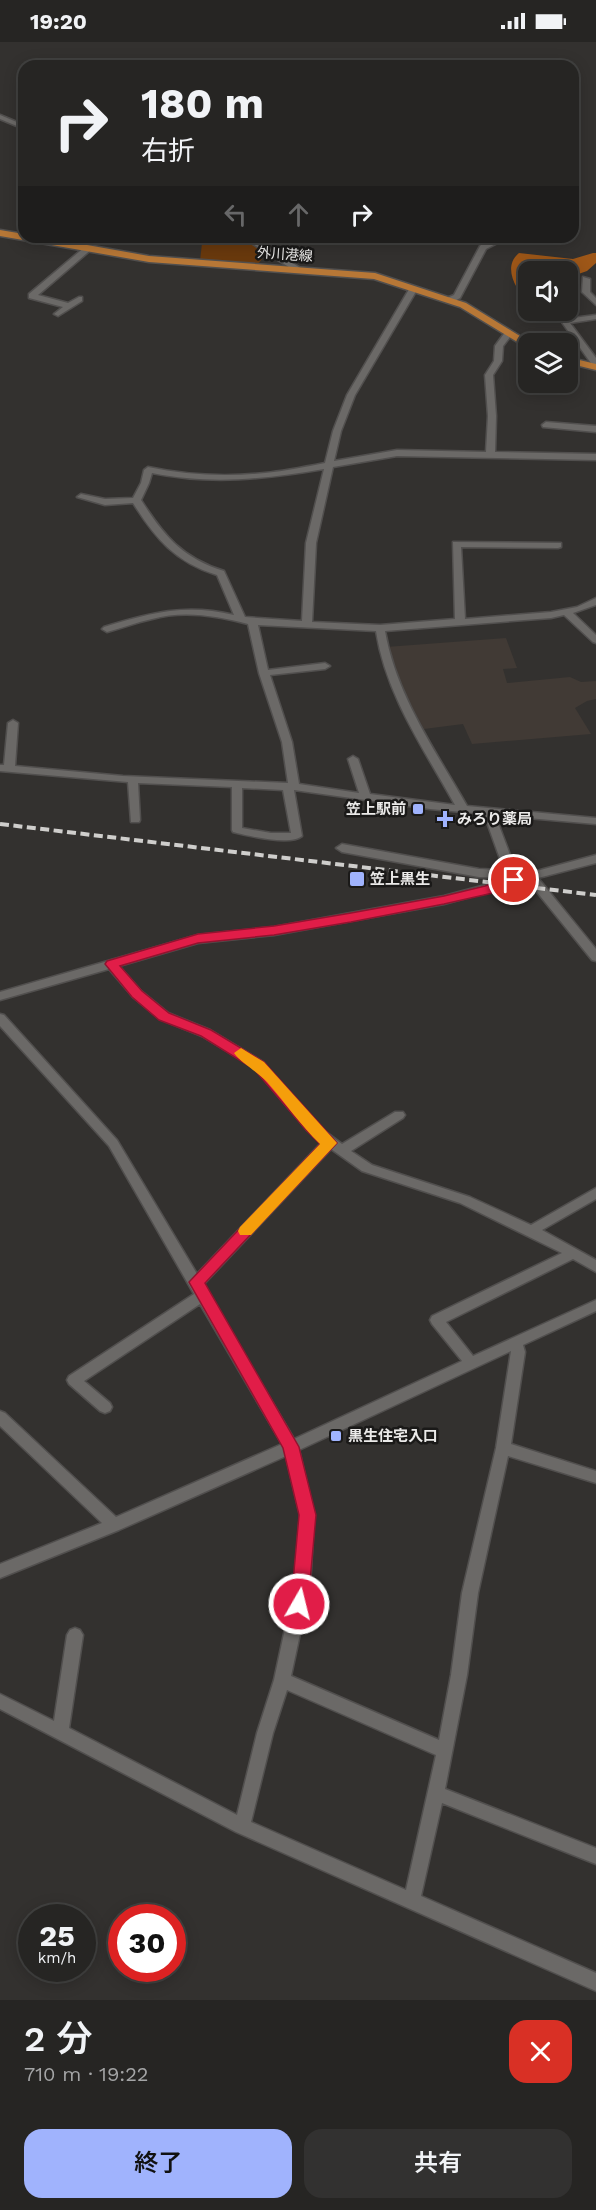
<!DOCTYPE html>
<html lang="ja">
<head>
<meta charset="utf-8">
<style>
  :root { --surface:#262523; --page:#323130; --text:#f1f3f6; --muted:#a4a5a6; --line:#424241; --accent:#a0b3fd }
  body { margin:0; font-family:"Work Sans","Noto Sans JP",sans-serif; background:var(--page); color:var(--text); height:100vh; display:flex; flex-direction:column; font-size:22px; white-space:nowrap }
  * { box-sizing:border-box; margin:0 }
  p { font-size:20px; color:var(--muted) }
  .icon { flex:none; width:33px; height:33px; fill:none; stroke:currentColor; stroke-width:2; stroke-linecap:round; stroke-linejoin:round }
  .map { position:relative; height:1958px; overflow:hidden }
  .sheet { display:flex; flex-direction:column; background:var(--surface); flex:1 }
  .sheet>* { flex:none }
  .banner { position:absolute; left:18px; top:18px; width:561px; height:183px; border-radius:18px; box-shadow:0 3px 15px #0003,0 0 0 2px var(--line); background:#262523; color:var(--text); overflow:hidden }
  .fabs { position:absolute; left:518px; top:219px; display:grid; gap:12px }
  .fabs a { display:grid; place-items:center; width:60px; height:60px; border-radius:12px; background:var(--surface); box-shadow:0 3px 15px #0003,0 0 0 2px var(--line); font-size:30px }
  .speed { position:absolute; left:18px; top:1862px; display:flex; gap:12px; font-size:30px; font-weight:700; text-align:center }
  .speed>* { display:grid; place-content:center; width:78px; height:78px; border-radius:50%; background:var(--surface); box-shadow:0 3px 15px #0003,0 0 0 2px var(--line); line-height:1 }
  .speed small { font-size:15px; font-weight:400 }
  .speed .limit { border:9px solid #d22; background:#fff; color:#111 }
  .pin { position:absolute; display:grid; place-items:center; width:51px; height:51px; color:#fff; margin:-26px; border:3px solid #fff; border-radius:50%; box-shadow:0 2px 6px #0007 }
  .me { position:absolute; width:66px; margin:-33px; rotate:8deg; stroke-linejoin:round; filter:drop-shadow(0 0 4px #0008) }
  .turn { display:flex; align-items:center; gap:21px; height:126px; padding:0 24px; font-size:27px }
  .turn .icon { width:78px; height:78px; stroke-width:2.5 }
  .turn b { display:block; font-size:42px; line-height:51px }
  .lanes { display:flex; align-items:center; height:57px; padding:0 24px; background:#0003; justify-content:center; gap:30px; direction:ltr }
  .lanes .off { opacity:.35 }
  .round { display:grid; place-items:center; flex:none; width:63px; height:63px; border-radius:18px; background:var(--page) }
  .overview { display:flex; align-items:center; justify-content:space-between; height:102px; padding:0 24px }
  h1 { font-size:36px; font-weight:600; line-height:45px }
  .button { display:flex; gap:12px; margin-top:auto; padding:12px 24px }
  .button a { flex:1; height:69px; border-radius:18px; background:var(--accent); color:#111; font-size:24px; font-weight:600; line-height:69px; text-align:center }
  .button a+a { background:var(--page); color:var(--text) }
  .status { display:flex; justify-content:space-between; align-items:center; height:42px; padding:0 30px; background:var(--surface); direction:ltr }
  .status svg { height:16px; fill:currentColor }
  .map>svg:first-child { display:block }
  .built { fill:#413a35 }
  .green { fill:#69390d }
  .forest { fill:#9e5718 }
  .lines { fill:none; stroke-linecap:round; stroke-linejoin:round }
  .minor-casing { stroke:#514f4e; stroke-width:3 }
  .major-casing { stroke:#514f4e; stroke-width:3 }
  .minor { fill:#6b6967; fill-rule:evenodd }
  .major { fill:#b77736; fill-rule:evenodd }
  .rail { stroke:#cfcecc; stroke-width:4; stroke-dasharray:9 4.5; stroke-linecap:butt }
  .route { fill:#e11d48; stroke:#92132f; stroke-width:1.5 }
  .slow { fill:#f59e0b }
  .poi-dot { fill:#a0b3fd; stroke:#1a1918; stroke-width:2 }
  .labels { text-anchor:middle; stroke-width:5; stroke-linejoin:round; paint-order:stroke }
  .far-street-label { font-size:14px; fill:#ebeae9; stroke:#1a1918 }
  .poi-label { font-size:15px; font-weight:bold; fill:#ebeae9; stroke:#1a1918; text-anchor:start }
</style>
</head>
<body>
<div class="status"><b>19:20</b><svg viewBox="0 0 49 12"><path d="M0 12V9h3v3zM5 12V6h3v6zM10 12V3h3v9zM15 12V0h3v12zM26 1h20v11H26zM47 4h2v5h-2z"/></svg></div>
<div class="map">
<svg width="596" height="1958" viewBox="0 0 596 1958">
  <rect width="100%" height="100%" fill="#33312f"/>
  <path class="built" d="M506 596 517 626 503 627 507 641 570 635 581 640 596 639V657L587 659 575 666 591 692 472 702 463 682 424 687 404 652 386 605Z"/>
  <path class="green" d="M216 195H242L269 212 259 215 262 217 258 222 200 219 202 201Z"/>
  <path class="forest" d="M519 211 573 217 593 211H596V221L587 229 567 236V230L528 227 526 231 528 234V260C516 248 502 225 519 211Z"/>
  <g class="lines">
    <g class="minor-casing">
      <path id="minor" d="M0 73 24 83V87L0 77Z
        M242 195H251L302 227 295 229Z
        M498 195H509L486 207 460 256 453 260H447V256L454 253 480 204 484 200Z
        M86 204 93 206 38 253 68 261 79 255H82V259L58 274 54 272 63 265 29 256V252Z
        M583 235 590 237V250L596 256V263L582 250Z
        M411 244 418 246 355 353 341 389 334 419 397 408 486 410 488 374 485 333 494 319 495 304 506 289H509L513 291 503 304 502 319 493 333 496 374 495 410 596 412V418L397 414 333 425 316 501 312 580 380 583 455 577 453 500 561 501V505L558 506 461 505 465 577 551 570 577 565 596 556V563L573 571 596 593V601L593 600 564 573 551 576 385 589C396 653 435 708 467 764L596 776V782L495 773 518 834 596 813V821L538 836 596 907V919L592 918 528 839 444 862 274 893 198 901 119 924 141 949 168 971 210 988 263 1020 315 1082 342 1102 395 1070H403L405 1073 403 1076 351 1109 372 1123 470 1155 531 1183 596 1146V1157L542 1188 596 1218V1230L573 1217 446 1280 473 1314 596 1258V1269L523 1303 525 1310 511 1402 596 1429V1441L508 1414 478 1551 467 1633 445 1747 596 1806V1822L442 1761 421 1854 596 1931V1949L236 1790 0 1667V1652L54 1679 67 1593 70 1588 75 1586 80 1588 83 1593 69 1686 237 1773 257 1691 274 1638 294 1545 300 1473 286 1414 119 1488 0 1536V1522L102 1481 0 1384V1369L5 1371 116 1475 282 1402 200 1262 84 1339 110 1361 112 1365 110 1369 105 1371 100 1369 69 1342 67 1338 69 1334 194 1252 109 1104 0 984V972L4 973 117 1098 197 1232 322 1100 307 1088 255 1026 202 994 160 977 133 955 109 927 0 958V950L198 893 274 885 444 854 508 837 507 836 479 835 342 810 336 806 342 802 479 827 504 828 484 772 430 767 294 748 302 794C290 804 249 794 233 790L232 788V745L138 741 140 778 139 780H131L128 740 0 729V723H4L8 681 13 678 18 681 15 724 123 734 288 741 282 700 259 631 248 582C217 574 184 568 152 577 137 580 122 586 107 590L102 587 104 585C149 571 186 561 234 573L217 533C175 520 156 497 133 461L105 463 77 455 81 452 105 457 133 456 141 441 144 428 148 425C185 433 227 435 265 431 285 429 305 425 325 421L333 389 347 353ZM324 427 306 501 302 579 245 575 224 529C182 516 164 494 141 458L149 441 152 431C212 443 265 437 324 427ZM258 583 376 589C386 653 424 707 455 763L370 752 358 717 353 714 348 717 359 751 299 742 292 700 270 633 325 627 330 624 325 621 268 628ZM242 746 283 748 291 791H271L242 786ZM331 1107 362 1129 460 1161 562 1211 432 1274 430 1278 432 1282 462 1319 294 1397 203 1243ZM511 1309 496 1406 462 1551 451 1633 439 1698 291 1634 310 1545 314 1473 299 1408ZM287 1648 436 1713 406 1848 251 1780 273 1691Z
        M596 273V277L570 281 596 316V324H593L561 279 565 277Z
        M546 380 596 384V390L543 385 542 383Z"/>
    </g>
    <g class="major-casing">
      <path id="major" d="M0 188 24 192V195H42L149 214 375 231 466 261 533 302H528V305L524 304 460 265 374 237 149 220 0 194Z
        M567 315 596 322V328L567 321Z"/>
    </g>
    <use href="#minor" class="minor"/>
    <use href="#major" class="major"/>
    <path class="rail" d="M0 782 596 853"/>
  </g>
  <path class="route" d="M514 834 520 838 518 841 493 851 444 862 351 880 274 893 198 901 120 924 142 949 169 971 211 988 264 1020 337 1101 205 1241 299 1405 316 1473 308 1562 306 1567 299 1570 293 1567 291 1562 299 1473 283 1406 189 1240 320 1102 306 1088 254 1027 201 994 159 978 132 955 105 922 107 919 198 892 274 884 351 871 444 854 485 844Z"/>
  <path class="slow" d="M241 1006 264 1020 337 1101 251 1193H240L238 1189 240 1185 320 1102C300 1083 285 1060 267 1040 257 1029 242 1022 234 1011Z"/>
  <g class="poi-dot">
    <rect x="412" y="761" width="12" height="12" rx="3"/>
    <path d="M442 768h6v6h6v6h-6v6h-6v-6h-6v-6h6z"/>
    <rect x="349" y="829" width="16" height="16" rx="3"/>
    <rect x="330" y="1388" width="12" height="12" rx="3"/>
  </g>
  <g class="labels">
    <g class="far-street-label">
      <text transform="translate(285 212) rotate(4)" y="5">外川港線</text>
    </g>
    <g class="poi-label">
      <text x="406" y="772" text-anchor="end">笠上駅前</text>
      <text x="457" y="782">みろり薬局</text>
      <text x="370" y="842">笠上黒生</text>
      <text x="348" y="1399">黒生住宅入口</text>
    </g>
  </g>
</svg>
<div class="fabs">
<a><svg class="icon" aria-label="sound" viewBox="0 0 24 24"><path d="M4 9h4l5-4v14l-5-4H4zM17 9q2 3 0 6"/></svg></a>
<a><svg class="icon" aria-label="layers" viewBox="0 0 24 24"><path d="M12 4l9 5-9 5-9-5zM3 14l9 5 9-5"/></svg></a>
</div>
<div class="speed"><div>25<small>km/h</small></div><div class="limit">30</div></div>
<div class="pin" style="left:514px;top:838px;background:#d93025"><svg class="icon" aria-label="arrive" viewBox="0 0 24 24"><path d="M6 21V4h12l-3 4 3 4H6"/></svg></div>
<svg class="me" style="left:299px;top:1562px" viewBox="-20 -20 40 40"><circle r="17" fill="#e11d48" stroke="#fff" stroke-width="3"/><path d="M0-11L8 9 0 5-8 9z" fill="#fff"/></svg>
<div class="banner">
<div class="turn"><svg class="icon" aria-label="right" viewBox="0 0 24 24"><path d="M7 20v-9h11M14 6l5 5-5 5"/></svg><div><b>180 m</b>右折</div></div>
<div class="lanes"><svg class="icon off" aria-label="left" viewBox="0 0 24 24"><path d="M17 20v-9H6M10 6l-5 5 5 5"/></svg><svg class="icon off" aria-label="ahead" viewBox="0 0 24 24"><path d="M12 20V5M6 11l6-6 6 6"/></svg><svg class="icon" aria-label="right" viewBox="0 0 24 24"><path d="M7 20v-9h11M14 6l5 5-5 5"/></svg></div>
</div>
</div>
<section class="sheet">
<div class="overview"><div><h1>2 分</h1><p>710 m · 19:22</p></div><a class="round" style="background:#d93025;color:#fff"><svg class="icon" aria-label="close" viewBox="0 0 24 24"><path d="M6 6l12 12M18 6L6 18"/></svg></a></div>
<div class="button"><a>終了</a><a>共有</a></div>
</section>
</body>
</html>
